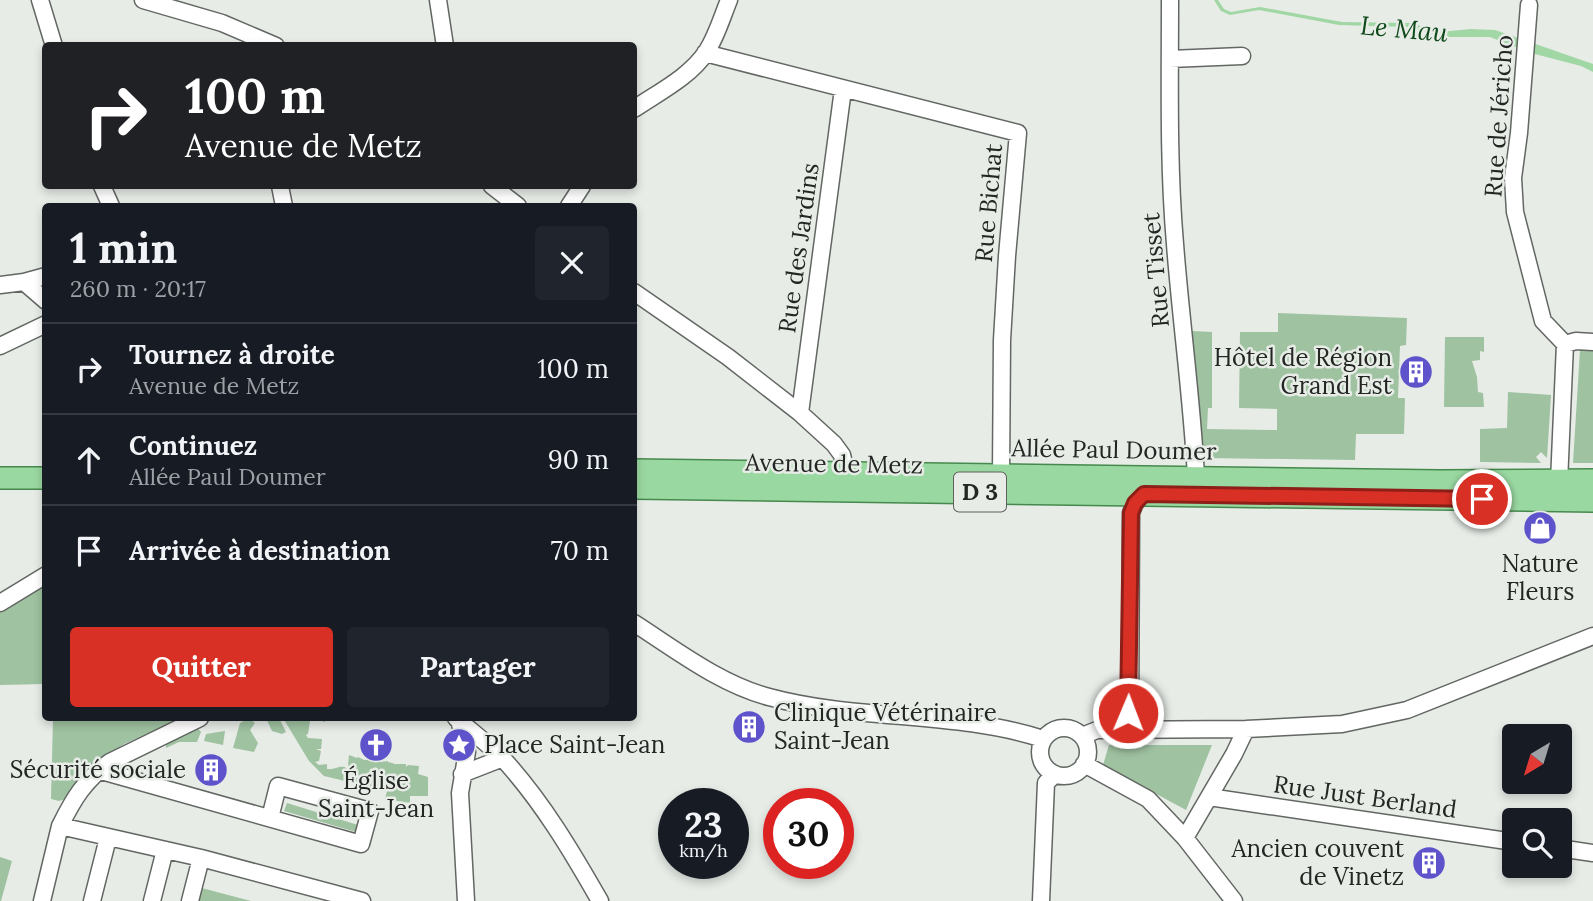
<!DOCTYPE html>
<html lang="fr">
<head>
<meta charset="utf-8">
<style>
  :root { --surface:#171b24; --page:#20242c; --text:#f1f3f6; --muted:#9ea1a6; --line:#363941; --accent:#d93025 }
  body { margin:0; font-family:Lora,serif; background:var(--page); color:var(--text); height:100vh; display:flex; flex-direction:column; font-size:26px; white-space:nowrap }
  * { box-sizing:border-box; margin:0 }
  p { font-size:23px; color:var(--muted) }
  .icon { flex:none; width:38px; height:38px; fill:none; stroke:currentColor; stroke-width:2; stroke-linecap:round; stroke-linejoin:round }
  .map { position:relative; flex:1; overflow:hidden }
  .details { position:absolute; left:42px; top:203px; width:595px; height:518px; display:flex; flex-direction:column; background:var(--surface); border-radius:7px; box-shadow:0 4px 10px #0003 }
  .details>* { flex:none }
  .banner { position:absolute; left:42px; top:42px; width:595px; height:147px; border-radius:7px; box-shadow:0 4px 10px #0003; background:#202124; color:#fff; overflow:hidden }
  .needle { width:46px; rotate:218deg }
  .tools { position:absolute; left:1502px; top:724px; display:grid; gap:14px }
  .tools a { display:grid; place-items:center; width:70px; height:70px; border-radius:7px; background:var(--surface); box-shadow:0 4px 10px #0003; font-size:35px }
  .speed { position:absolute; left:658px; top:788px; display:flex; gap:14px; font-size:35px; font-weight:700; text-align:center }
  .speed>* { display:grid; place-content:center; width:91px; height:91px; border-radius:50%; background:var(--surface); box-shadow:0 4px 10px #0003; line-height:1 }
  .speed small { font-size:18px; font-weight:400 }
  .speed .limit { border:10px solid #d22; background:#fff; color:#111 }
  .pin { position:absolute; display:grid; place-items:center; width:60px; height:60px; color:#fff; margin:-30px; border:4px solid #fff; border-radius:50%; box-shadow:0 2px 7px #0007 }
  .me { position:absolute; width:77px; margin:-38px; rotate:1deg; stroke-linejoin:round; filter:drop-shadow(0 0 5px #0008) }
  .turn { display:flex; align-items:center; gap:24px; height:147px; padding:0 28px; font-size:32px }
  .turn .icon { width:91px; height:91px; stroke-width:2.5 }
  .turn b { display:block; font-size:49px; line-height:60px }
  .round { display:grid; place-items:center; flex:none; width:74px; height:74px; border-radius:7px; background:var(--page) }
  .head { display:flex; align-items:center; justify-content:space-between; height:119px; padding:0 28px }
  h1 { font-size:42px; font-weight:800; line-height:52px }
  .cta { display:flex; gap:14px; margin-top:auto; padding:14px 28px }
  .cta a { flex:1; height:80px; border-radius:7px; background:var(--accent); color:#fff; font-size:28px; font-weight:800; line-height:80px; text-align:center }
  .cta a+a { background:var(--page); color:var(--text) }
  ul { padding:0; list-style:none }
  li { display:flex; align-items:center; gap:21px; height:91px; padding:0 28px; border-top:2px solid var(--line) }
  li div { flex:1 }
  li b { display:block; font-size:26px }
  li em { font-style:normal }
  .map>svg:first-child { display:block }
  .green { fill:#9fc2a1 }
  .water { fill:#a1d7a4 }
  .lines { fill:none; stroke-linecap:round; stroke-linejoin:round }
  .minor-casing { stroke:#636763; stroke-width:19 }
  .major-casing { stroke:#45894d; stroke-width:24 }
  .minor { stroke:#fff; stroke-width:16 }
  .major { stroke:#9ad8a1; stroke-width:21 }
  .route-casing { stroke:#8d1f18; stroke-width:18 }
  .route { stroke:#d93025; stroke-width:12 }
  .labels { text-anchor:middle; stroke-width:5; stroke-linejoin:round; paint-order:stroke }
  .shield { fill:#e7ece7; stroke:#5e615e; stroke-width:2 }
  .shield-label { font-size:23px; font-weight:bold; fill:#242624 }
  .street-label { font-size:24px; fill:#242624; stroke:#e7ece7 }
  .poi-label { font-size:24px; fill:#242624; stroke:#e7ece7; text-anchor:end }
  .water-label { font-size:26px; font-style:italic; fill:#10491a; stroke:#e7ece7 }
</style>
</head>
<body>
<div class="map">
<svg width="1593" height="901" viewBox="0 0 1593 901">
  <rect width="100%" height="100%" fill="#e7ece7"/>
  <path class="green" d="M1278 313 1407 318 1406 345 1400 346 1398 398H1405L1404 434H1356L1355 460 1206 458 1201 454 1192 331 1212 332V408H1208L1207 429 1277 430V409L1239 408 1240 332H1278Z
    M1445 337H1484V352L1480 351V360L1472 361 1477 377 1478 392 1483 393 1484 407H1444Z
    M1580 350H1593V463H1573Z
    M1508 392 1551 395 1547 458 1541 452 1536 457 1541 463 1480 462V429L1507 428Z
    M45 583V684L0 685V609Z
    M53 718H182L124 744 83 772 69 798 59 801 51 799Z
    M249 718 255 723 250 730 258 743 254 752 233 748 240 723Z
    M266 718H279L286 732 282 734 272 731Z
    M283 718H326L325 722 312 718 308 721H310L308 734 306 735 308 738 322 739 321 749H316L321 751 319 761 315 762 319 765 327 764V769C335 770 337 766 345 767L347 770 350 767 348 765 349 755 357 758 358 757 364 760 372 759 373 761 374 759 380 760 381 762 388 761V763L389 762 395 764H406V767L408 765 419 766 418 774 428 777V796H410V803L385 799 387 791 324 776 309 761Z
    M195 725 201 732 197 742H179L166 748V740Z
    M225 731 223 745 204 741 206 734Z
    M1109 745H1212L1186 810 1103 765Z
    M287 803 358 825 356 832 284 811Z
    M0 857 12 861 1 901H0Z
    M194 886 251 901H190Z"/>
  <path class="water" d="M1214 0H1218L1224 9 1231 12 1260 7 1342 22 1411 23 1440 32 1471 29 1495 30 1593 64V72L1581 66 1531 53 1490 37H1445L1407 27 1339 25 1259 10 1230 15 1221 11Z"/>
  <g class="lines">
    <g class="minor-casing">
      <path id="minor" d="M40 0 54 46
        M143 0 222 23 276 46
        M438 0 445 46
        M1170 0C1170 81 1168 163 1175 244 1181 322 1192 399 1196 477
        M1529 5 1519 133 1513 178 1515 212 1543 321 1565 344
        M705 53 1018 133 1007 256 1002 340 1001 475
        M1170 59 1242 56
        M634 109C659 92 690 77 707 51 717 35 722 17 729 0
        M102 186 111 206
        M280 186 284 206
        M492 186 518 206
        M569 206 582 186
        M24 282 46 301
        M0 285 24 282 46 276
        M634 292 728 357 800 413 834 444 842 455 846 472
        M0 346 46 324
        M800 413 843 89
        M1559 482 1565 344 1576 341 1593 342
        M0 603 46 575
        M634 623C676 650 720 684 769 697 857 721 957 711 1043 739
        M456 718C472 732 490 745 505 761 543 803 572 852 600 901
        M459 720 467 752 460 793 466 901
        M1040 752a24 24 0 1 1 48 0a24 24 0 1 1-48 0Z
        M1130 730 1131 513 1135 503 1144 494
        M1082 736 1097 730 1246 729 1342 724 1407 710 1593 636
        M1084 764 1148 799 1185 838 1234 901
        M98 770 361 844 370 811 278 786 270 818
        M462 774 503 758
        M1209 797 1514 842
        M60 826C74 798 84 781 110 762L200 718
        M1185 838 1234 754 1246 729
        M1559 848 1593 853
        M42 901 60 826 201 858 362 901
        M92 901 108 838
        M152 901 165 850
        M190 901 201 858
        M1041 901 1046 783 1055 774"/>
    </g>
    <g class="major-casing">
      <path id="major" d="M634 470 1439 481 1593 480
        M0 478H46
        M634 488 1593 501"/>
    </g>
    <use href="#minor" class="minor"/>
    <use href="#major" class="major"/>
  </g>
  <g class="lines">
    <g class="route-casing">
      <path id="route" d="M1128 713 1131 513 1135 503 1144 494 1482 499"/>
    </g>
    <use href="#route" class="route"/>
  </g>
  <defs>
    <g id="building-disc" transform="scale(1.75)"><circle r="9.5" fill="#5e53cb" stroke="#e7ece7"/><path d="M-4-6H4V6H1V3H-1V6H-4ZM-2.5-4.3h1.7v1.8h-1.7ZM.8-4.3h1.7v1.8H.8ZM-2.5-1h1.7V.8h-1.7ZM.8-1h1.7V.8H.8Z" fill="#fff"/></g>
    <g id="shop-disc" transform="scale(1.75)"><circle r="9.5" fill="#5e53cb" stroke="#e7ece7"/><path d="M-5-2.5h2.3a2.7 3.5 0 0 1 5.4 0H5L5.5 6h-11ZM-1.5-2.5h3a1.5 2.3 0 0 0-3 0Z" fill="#fff"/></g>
    <g id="church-disc" transform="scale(1.75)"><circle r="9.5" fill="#5e53cb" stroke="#e7ece7"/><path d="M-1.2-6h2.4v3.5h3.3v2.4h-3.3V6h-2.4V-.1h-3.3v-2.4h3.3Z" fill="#fff"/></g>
    <g id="sight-disc" transform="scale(1.75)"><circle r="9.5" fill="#5e53cb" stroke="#e7ece7"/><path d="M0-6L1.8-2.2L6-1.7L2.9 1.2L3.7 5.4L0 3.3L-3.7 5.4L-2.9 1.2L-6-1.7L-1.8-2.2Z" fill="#fff"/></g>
  </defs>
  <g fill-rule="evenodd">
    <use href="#building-disc" x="1416" y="372"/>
    <use href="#shop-disc" x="1540" y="528"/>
    <use href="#building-disc" x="749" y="727"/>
    <use href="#church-disc" x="376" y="745"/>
    <use href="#sight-disc" x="459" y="745"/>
    <use href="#building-disc" x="211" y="770"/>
    <use href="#building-disc" x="1429" y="863"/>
  </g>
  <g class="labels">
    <rect class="shield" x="954" y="472.5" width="52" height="39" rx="5"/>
    <g class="shield-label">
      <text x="980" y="500">D 3</text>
    </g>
    <g class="street-label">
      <text transform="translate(1499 116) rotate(-86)" y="8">Rue de Jéricho</text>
      <text transform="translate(989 203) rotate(-85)" y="8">Rue Bichat</text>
      <text transform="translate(799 248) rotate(-82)" y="8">Rue des Jardins</text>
      <text transform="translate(1156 270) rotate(-95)" y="8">Rue Tisset</text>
      <text transform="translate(1114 450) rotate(1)" y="8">Allée Paul Doumer</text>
      <text transform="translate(834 464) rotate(1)" y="8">Avenue de Metz</text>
      <text transform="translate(1365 797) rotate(8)" y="8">Rue Just Berland</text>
    </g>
    <g class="poi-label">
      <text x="1392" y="366">Hôtel de Région<tspan x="1392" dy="28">Grand Est</tspan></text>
      <text x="1540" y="572" text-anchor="middle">Nature<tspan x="1540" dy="28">Fleurs</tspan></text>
      <text x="774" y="721" text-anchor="start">Clinique Vétérinaire<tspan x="774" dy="28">Saint-Jean</tspan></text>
      <text x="484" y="753" text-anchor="start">Place Saint-Jean</text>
      <text x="186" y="778">Sécurité sociale</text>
      <text x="376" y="789" text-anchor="middle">Église<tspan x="376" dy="28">Saint-Jean</tspan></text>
      <text x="1404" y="857">Ancien couvent<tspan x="1404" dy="28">de Vinetz</tspan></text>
    </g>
    <g class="water-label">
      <text transform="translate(1404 29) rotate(5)" y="9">Le Mau</text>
    </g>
  </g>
</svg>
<div class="tools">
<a><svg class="needle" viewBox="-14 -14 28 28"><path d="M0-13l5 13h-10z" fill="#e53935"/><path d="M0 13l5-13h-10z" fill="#9ea1a6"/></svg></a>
<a><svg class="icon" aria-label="search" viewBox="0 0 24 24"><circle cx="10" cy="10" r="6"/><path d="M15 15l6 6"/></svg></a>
</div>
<div class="speed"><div>23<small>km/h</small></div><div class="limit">30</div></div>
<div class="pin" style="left:1482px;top:499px;background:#d93025"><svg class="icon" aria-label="arrive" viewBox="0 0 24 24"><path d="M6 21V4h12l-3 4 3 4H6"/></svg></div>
<svg class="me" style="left:1128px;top:713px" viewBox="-20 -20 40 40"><circle r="17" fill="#d93025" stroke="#fff" stroke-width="3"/><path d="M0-11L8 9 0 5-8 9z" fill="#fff"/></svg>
<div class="banner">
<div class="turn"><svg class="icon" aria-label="right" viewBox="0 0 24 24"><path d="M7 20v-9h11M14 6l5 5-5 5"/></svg><div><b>100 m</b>Avenue de Metz</div></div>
</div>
<section class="details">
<div class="head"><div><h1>1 min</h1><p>260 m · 20:17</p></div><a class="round"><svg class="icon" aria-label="close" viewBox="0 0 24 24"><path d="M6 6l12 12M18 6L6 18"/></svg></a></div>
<ul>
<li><svg class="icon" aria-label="right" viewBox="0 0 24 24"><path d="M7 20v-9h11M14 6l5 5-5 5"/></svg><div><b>Tournez à droite</b><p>Avenue de Metz</p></div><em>100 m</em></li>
<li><svg class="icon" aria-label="ahead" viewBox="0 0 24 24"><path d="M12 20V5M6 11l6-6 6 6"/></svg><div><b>Continuez</b><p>Allée Paul Doumer</p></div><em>90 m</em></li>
<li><svg class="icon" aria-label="arrive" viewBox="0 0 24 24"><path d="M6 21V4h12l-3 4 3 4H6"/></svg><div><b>Arrivée à destination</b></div><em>70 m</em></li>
</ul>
<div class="cta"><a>Quitter</a><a>Partager</a></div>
</section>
</div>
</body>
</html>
